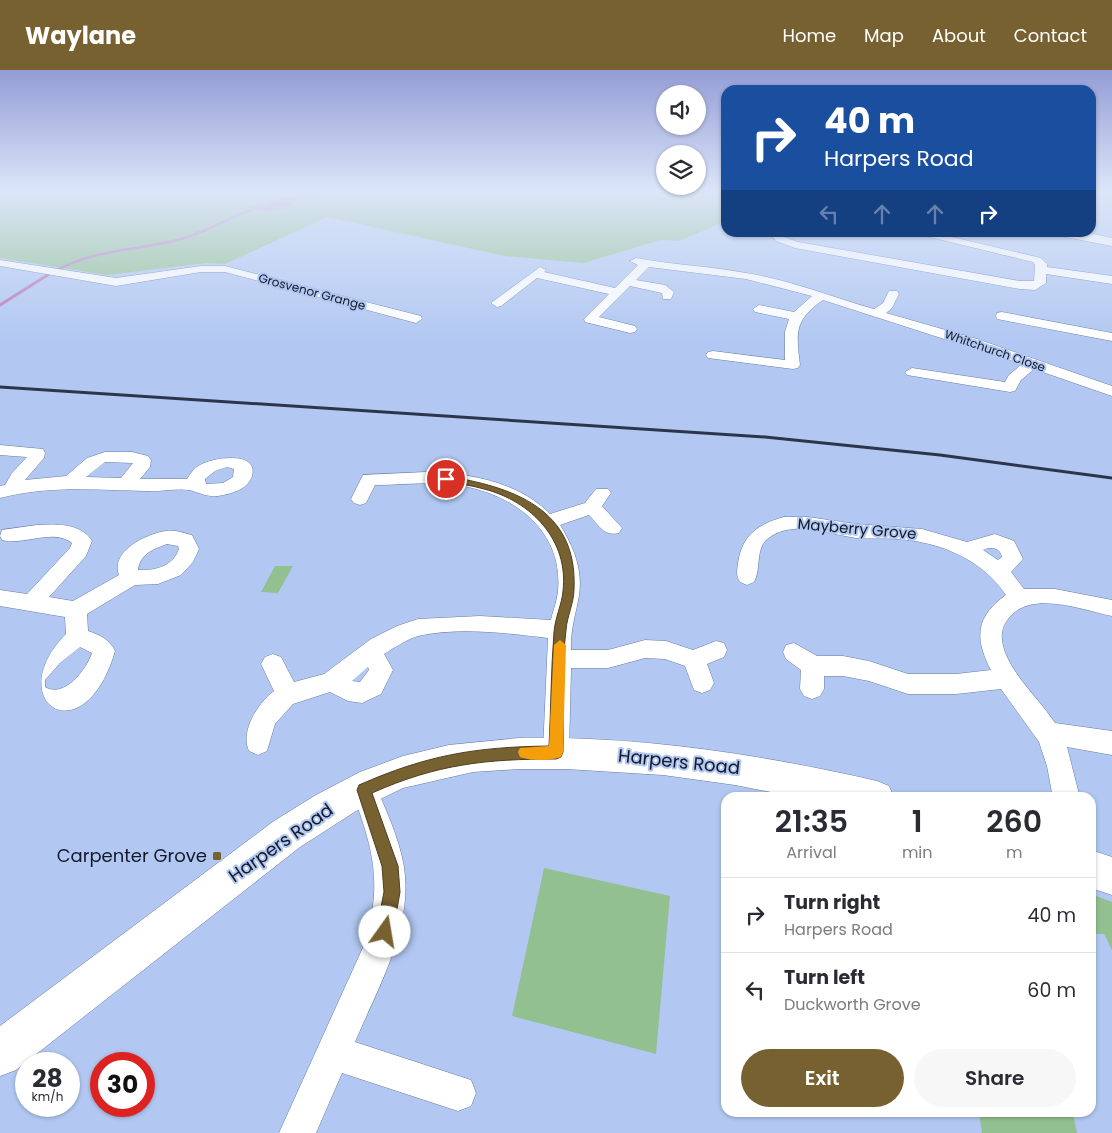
<!DOCTYPE html>
<html lang="en">
<head>
<meta charset="utf-8">
<style>
  :root { --surface:#fff; --page:#f7f7f7; --text:#2b2b33; --muted:#7c7c81; --line:#e1e1e2; --accent:#786131 }
  body { margin:0; font-family:Poppins,sans-serif; background:var(--page); color:var(--text); height:100vh; display:flex; flex-direction:column; font-size:19px; white-space:nowrap }
  * { box-sizing:border-box; margin:0 }
  p { font-size:16px; color:var(--muted) }
  .icon { flex:none; width:28px; height:28px; fill:none; stroke:currentColor; stroke-width:2; stroke-linecap:round; stroke-linejoin:round }
  .map { position:relative; flex:1; overflow:hidden }
  .drawer { position:absolute; left:721px; top:722px; width:375px; height:325px; display:flex; flex-direction:column; background:var(--surface); border-radius:15px; box-shadow:0 1px 4px #0004 }
  .drawer>* { flex:none }
  .guide { position:absolute; left:721px; top:15px; width:375px; height:152px; border-radius:15px; box-shadow:0 1px 4px #0004; background:#1a4fa0; color:#fff; overflow:hidden }
  .buttons { position:absolute; left:656px; top:15px; display:grid; gap:10px }
  .buttons a { display:grid; place-items:center; width:50px; height:50px; border-radius:50%; background:var(--surface); box-shadow:0 1px 4px #0004; font-size:25px }
  .speed { position:absolute; left:15px; top:982px; display:flex; gap:10px; font-size:25px; font-weight:700; text-align:center }
  .speed>* { display:grid; place-content:center; width:65px; height:65px; border-radius:50%; background:var(--surface); box-shadow:0 1px 4px #0004; line-height:1 }
  .speed small { font-size:12px; font-weight:400 }
  .speed .limit { border:8px solid #d22; background:#fff; color:#111 }
  .pin { position:absolute; display:grid; place-items:center; width:42px; height:42px; color:#fff; margin:-21px; border:2px solid #fff; border-radius:50%; box-shadow:0 1px 5px #0007 }
  .me { position:absolute; width:55px; margin:-28px; rotate:13deg; stroke-linejoin:round; filter:drop-shadow(0 0 4px #0008) }
  .turn { display:flex; align-items:center; gap:18px; height:105px; padding:0 20px; font-size:22px }
  .turn .icon { width:65px; height:65px; stroke-width:2.5 }
  .turn b { display:block; font-size:35px; line-height:42px }
  .lanes { display:flex; align-items:center; height:48px; padding:0 20px; background:#0003; justify-content:center; gap:25px; direction:ltr }
  .lanes .off { opacity:.35 }
  .eta { display:flex; justify-content:space-evenly; align-items:center; height:85px; text-align:center }
  .eta b { font-size:30px; font-weight:600; line-height:35px }
  .action { display:flex; gap:10px; margin-top:auto; padding:10px 20px }
  .action a { flex:1; height:58px; border-radius:30px; background:var(--accent); color:#fff; font-size:20px; font-weight:600; line-height:58px; text-align:center }
  .action a+a { background:var(--page); color:var(--text) }
  ul { padding:0; list-style:none }
  li { display:flex; align-items:center; gap:15px; height:75px; padding:0 20px; border-top:1px solid var(--line) }
  li div { flex:1 }
  li b { display:block; font-size:19px }
  li em { font-style:normal }
  header { display:flex; align-items:center; gap:30px; box-sizing:border-box; height:70px; padding:0 25px; background:var(--accent); color:#fff }
  header strong { font-size:24px }
  nav { display:flex; gap:28px; margin-inline-start:auto; font-size:18px }
  .map>svg:first-child { display:block }
  .green { fill:#92c090 }
  .water { fill:#b57bba }
  .lines { fill:none; stroke-linecap:round; stroke-linejoin:round }
  .stream-far1 { stroke:#b57bba; stroke-width:2.5 }
  .stream { stroke:#b57bba; stroke-width:3 }
  .street-casing { stroke:#697ca3; stroke-width:1 }
  .secondary-casing { stroke:#697ca3; stroke-width:1 }
  .street { fill:#fff; fill-rule:evenodd }
  .secondary { fill:#fff; fill-rule:evenodd }
  .rail { stroke:#2c364a; stroke-width:3 }
  .route { fill:#786131; stroke:#4e3f20 }
  .slow { fill:#f59e0b }
  .poi-dot { fill:#786131; stroke:#b2c8f2; stroke-width:2 }
  .labels { text-anchor:middle; stroke-width:4; stroke-linejoin:round; paint-order:stroke }
  .far-street-label { font-size:12px; fill:#121a29; stroke:#b2c8f2 }
  .street-label { font-size:15px; fill:#121a29; stroke:#b2c8f2 }
  .near-street-label { font-size:18px; fill:#121a29; stroke:#b2c8f2 }
  .near-poi-label { font-size:18px; fill:#121a29; stroke:#b2c8f2; text-anchor:end }
</style>
</head>
<body>
<header>
<strong>Waylane</strong>
<nav><a>Home</a><a>Map</a><a>About</a><a>Contact</a></nav>
</header>
<div class="map">
<svg width="1112" height="1063" viewBox="0 0 1112 1063">
  <rect width="100%" height="100%" fill="#b2c8f2"/>
  <path class="green" d="M0 121H726V151L679 171 660 170 584 193 505 186 327 147 225 194 206 193 107 205 0 188Z
    M275 496H293L278 523 261 522Z
    M544 798 670 826 656 984 512 946Z
    M1091 824 1112 832V880L1104 864H1091Z
    M979 1043H1073L1077 1063H982Z"/>
  <path class="water" d="M283 128H301C288 139 270 144 255 138Z"/>
  <g class="lines">
    <path class="stream-far1" d="M293 130 333 121
      M52 203C92 178 141 181 184 168 211 160 235 144 262 136"/>
    <path class="stream" d="M0 235 54 201"/>
    <g class="street-casing">
      <path id="street" d="M769 162H780L784 167 798 172 1020 211H1034L1035 195 1033 192 909 162H930L1041 188 1047 194V197L1112 206V214L1046 204V213L1035 220 1020 219 795 178 776 171Z
        M636 188C673 195 709 196 746 203 791 210 831 227 874 239L883 233 889 221H897L899 224 892 238 886 243 977 269 1112 316V326L1034 299 1021 310 1015 321 1010 322 907 305 905 302 912 298 1005 312 1009 305 1022 294 823 230C794 250 796 263 800 295L798 298 793 299 708 288 706 285 708 282 713 281 785 290V262L789 249 755 242 753 239 759 235 794 242 812 226 746 209 649 197 636 210 665 215 674 222 671 229H663L662 223 630 216 599 247 635 256 637 259 635 262 630 263 585 252 584 249 609 224 537 208 501 236 497 237 491 233 540 197 546 200 544 202 615 218 638 195 630 191Z
        M0 190 116 208 201 196H225L421 246 422 249 416 253 225 202H201L116 216 0 196Z
        M1002 242 1112 263V271L997 249 996 246 997 243Z
        M0 375 43 379 45 383 44 388 25 410 66 406 87 388 105 382H132L148 386 151 390 150 397 140 409H187C191 403 194 398 200 395 211 388 259 380 252 406 248 420 230 424 218 426 206 427 198 422 189 420 178 418 159 422 147 421 97 420 50 415 0 428V416L5 415 12 403 27 387 0 385ZM105 392 133 393 121 408 86 407ZM227 397 234 399 233 407 223 413 206 414 205 409 215 401Z
        M426 402C469 403 519 412 550 444L585 433 596 419H608L611 423 602 436 622 458 619 463C604 467 598 454 589 445L560 455C573 476 583 499 579 525 576 544 570 560 571 580H608L645 570 666 571 693 580 716 571 724 573 727 580 724 587 707 594 714 613 710 620 702 623 694 620 685 596 665 589 645 588 608 598H571L569 682 565 690 556 694 547 690 543 682 548 568C507 563 459 557 418 566 407 569 394 578 384 584L393 600 381 624 362 633 348 631 330 622 293 634 275 654 267 681 258 685 249 681C240 661 258 633 274 621L261 594 265 587 273 584 281 587 294 612 324 604 371 569 397 556 418 549 480 546 551 550C553 541 557 531 558 521 564 456 506 419 448 414 424 412 400 415 375 415L366 433 360 435 354 433 351 429 363 405ZM368 597 369 600 360 612 352 611Z
        M784 447H808L856 454 922 459 967 472 995 464 1014 471 1023 489 1011 502 1024 519H1055L1112 530V546C1082 540 1030 519 1008 549 999 560 1001 572 1006 585 1017 610 1040 630 1055 653L1112 661V685L1067 677 1080 728H1053L1047 696 1039 672 1001 619 956 624H908L869 611 843 606H824V619L820 626 812 629 804 626 800 619 801 600 786 589 783 582 786 575 794 573 817 586H843L869 591 908 604H956L991 600C974 568 976 546 1006 525 982 489 940 472 898 469 884 468 870 469 856 468 829 464 794 450 770 467 754 477 762 498 754 512L747 515 740 512C736 506 737 501 738 493 742 465 758 454 784 447ZM988 478C996 478 1000 479 1002 487L998 490 983 480Z
        M37 455C56 454 81 453 92 471L86 486 49 527 73 531 119 505C110 481 147 464 165 461 173 459 184 463 192 465L199 479 193 492 181 505 158 514 135 515 87 544 88 561C100 565 109 569 115 581 84 688 0 631 66 564L65 547 0 536V520L27 524 70 478 72 473C53 458 23 476 2 470L0 466 2 460ZM167 474 178 476 179 479C173 496 156 501 138 500 140 484 153 479 167 474ZM80 577 92 583C87 599 64 629 45 617V610L60 593Z
        M364 706 373 710C385 738 399 767 404 797 413 859 378 917 355 972L471 1010 476 1023 471 1036 458 1041 342 1003 316 1063H279L365 873C383 811 373 778 351 719L355 710Z"/>
    </g>
    <g class="secondary-casing">
      <path id="secondary" d="M1054 162H1084L1112 168V176L1060 166Z
        M519 668C640 666 759 684 877 711L889 716 894 728H801L735 715 663 705 566 699H519L473 702 403 718 356 741 300 777 16 1000 0 1006V956L274 751 316 725 360 702 403 686 449 675Z
        M1091 780 1112 787V825L1091 818Z"/>
    </g>
    <use href="#street" class="street"/>
    <use href="#secondary" class="secondary"/>
    <path class="rail" d="M0 317 765 367 940 385 1112 408"/>
  </g>
  <linearGradient id="sky" x2="0" y2="1"><stop stop-color="#939dd6"/><stop offset="0.45" stop-color="#dce6f9"/><stop offset="1" stop-color="#dce6f9" stop-opacity="0"/></linearGradient>
  <rect width="1112" height="270" fill="url(#sky)"/>
  <path class="route" d="M446 406C512 417 578 438 574 519 574 533 567 546 566 560 561 600 564 642 563 682L561 687 556 689C486 689 437 694 372 723L398 796 400 822 393 862 391 868 385 871 379 868 376 862 384 822 382 796 357 720 359 715C427 685 475 677 549 676 551 638 551 599 554 562 555 548 562 534 563 521 569 470 531 431 484 419 471 415 457 414 443 411L442 409Z"/>
  <path class="slow" d="M560 570 566 575 563 682 561 687C550 691 530 691 520 687L518 682 520 678 549 676 554 575Z"/>
  <rect class="poi-dot" x="212" y="781" width="10" height="10" rx="2.5"/>
  <g class="labels">
    <g class="far-street-label">
      <text transform="translate(312 222) rotate(15)" y="4">Grosvenor Grange</text>
      <text transform="translate(995 281) rotate(19)" y="4">Whitchurch Close</text>
    </g>
    <g class="street-label">
      <text transform="translate(857 459) rotate(5)" y="5">Mayberry Grove</text>
    </g>
    <g class="near-street-label">
      <text transform="translate(679 692) rotate(6)" y="6">Harpers Road</text>
      <text transform="translate(281 773) rotate(-35)" y="6">Harpers Road</text>
    </g>
    <g class="near-poi-label">
      <text x="207" y="792">Carpenter Grove</text>
    </g>
  </g>
</svg>
<div class="buttons">
<a><svg class="icon" aria-label="sound" viewBox="0 0 24 24"><path d="M4 9h4l5-4v14l-5-4H4zM17 9q2 3 0 6"/></svg></a>
<a><svg class="icon" aria-label="layers" viewBox="0 0 24 24"><path d="M12 4l9 5-9 5-9-5zM3 14l9 5 9-5"/></svg></a>
</div>
<div class="speed"><div>28<small>km/h</small></div><div class="limit">30</div></div>
<div class="pin" style="left:446px;top:409px;background:#d93025"><svg class="icon" aria-label="arrive" viewBox="0 0 24 24"><path d="M6 21V4h12l-3 4 3 4H6"/></svg></div>
<svg class="me" style="left:385px;top:862px" viewBox="-20 -20 40 40"><circle r="19" fill="#fff"/><path d="M0-13L10 11 0 6-10 11z" fill="#786131"/></svg>
<div class="guide">
<div class="turn"><svg class="icon" aria-label="right" viewBox="0 0 24 24"><path d="M7 20v-9h11M14 6l5 5-5 5"/></svg><div><b>40 m</b>Harpers Road</div></div>
<div class="lanes"><svg class="icon off" aria-label="left" viewBox="0 0 24 24"><path d="M17 20v-9H6M10 6l-5 5 5 5"/></svg><svg class="icon off" aria-label="ahead" viewBox="0 0 24 24"><path d="M12 20V5M6 11l6-6 6 6"/></svg><svg class="icon off" aria-label="ahead" viewBox="0 0 24 24"><path d="M12 20V5M6 11l6-6 6 6"/></svg><svg class="icon" aria-label="right" viewBox="0 0 24 24"><path d="M7 20v-9h11M14 6l5 5-5 5"/></svg></div>
</div>
<section class="drawer">
<div class="eta">
<div><b>21:35</b><p>Arrival</p></div>
<div><b>1</b><p>min</p></div>
<div><b>260</b><p>m</p></div>
</div>
<ul>
<li><svg class="icon" aria-label="right" viewBox="0 0 24 24"><path d="M7 20v-9h11M14 6l5 5-5 5"/></svg><div><b>Turn right</b><p>Harpers Road</p></div><em>40 m</em></li>
<li><svg class="icon" aria-label="left" viewBox="0 0 24 24"><path d="M17 20v-9H6M10 6l-5 5 5 5"/></svg><div><b>Turn left</b><p>Duckworth Grove</p></div><em>60 m</em></li>
</ul>
<div class="action"><a>Exit</a><a>Share</a></div>
</section>
</div>
</body>
</html>
